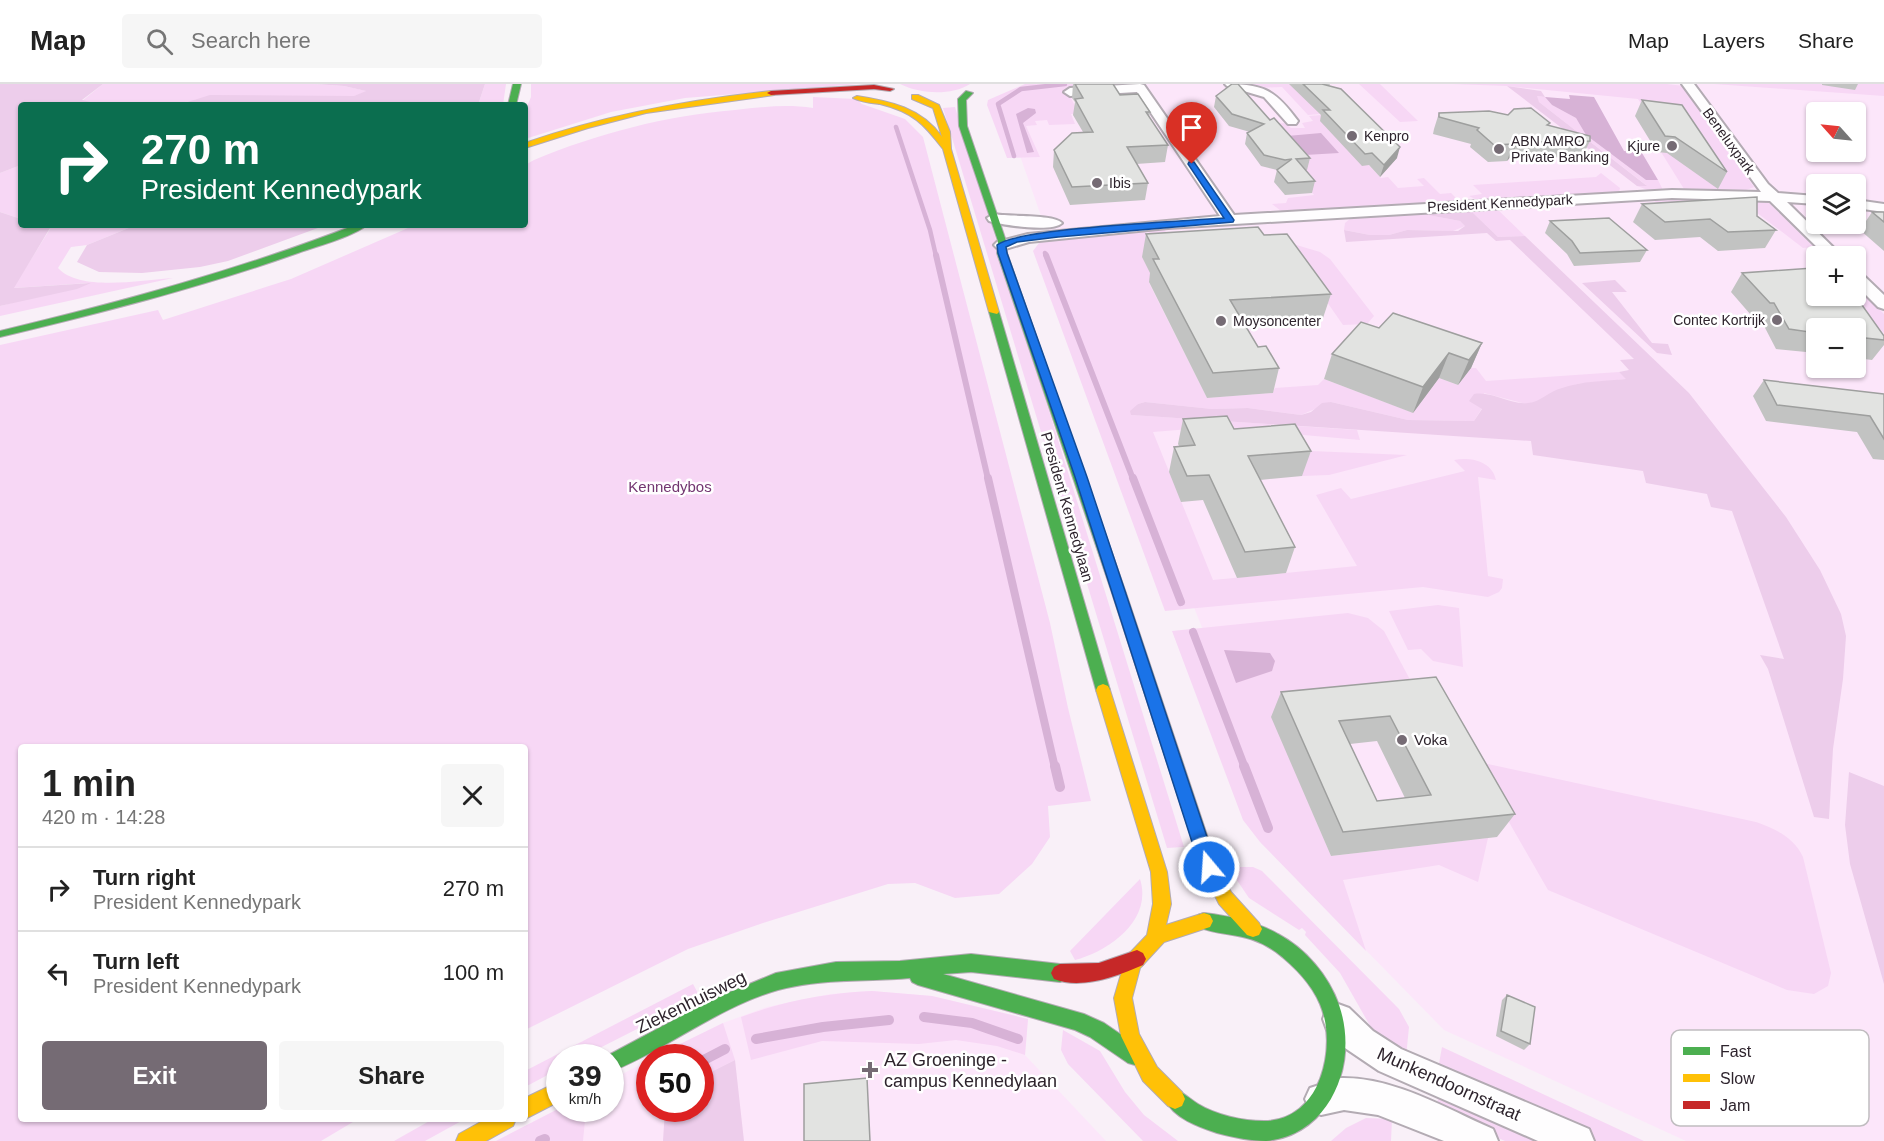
<!DOCTYPE html>
<html lang="en">
<head>
<meta charset="utf-8">
<style>
  :root { --surface:#fff; --page:#f6f6f6; --text:#222; --muted:#767676; --line:#e0e0e0; --accent:#756b74 }
  body { margin:0; font-family:Helvetica,sans-serif; background:var(--page); color:var(--text); height:100vh; display:flex; flex-direction:column; font-size:22px; white-space:nowrap }
  * { box-sizing:border-box; margin:0 }
  p { font-size:20px; color:var(--muted) }
  .icon { flex:none; width:33px; height:33px; fill:none; stroke:currentColor; stroke-width:2; stroke-linecap:round; stroke-linejoin:round }
  .map { position:relative; flex:1; overflow:hidden }
  .details { position:absolute; left:18px; top:660px; width:510px; height:378px; display:flex; flex-direction:column; background:var(--surface); border-radius:6px; box-shadow:0 2px 4px #0004 }
  .details>* { flex:none }
  .hud { position:absolute; left:18px; top:18px; width:510px; height:126px; border-radius:6px; box-shadow:0 2px 4px #0004; background:#0b6e4f; color:#fff; overflow:hidden }
  .needle { width:39px; rotate:297deg }
  .fabs { position:absolute; left:1806px; top:18px; display:grid; gap:12px }
  .fabs a { display:grid; place-items:center; width:60px; height:60px; border-radius:6px; background:var(--surface); box-shadow:0 2px 4px #0004; font-size:30px }
  .speed { position:absolute; left:546px; top:960px; display:flex; gap:12px; font-size:30px; font-weight:700; text-align:center }
  .speed>* { display:grid; place-content:center; width:78px; height:78px; border-radius:50%; background:var(--surface); box-shadow:0 2px 4px #0004; line-height:1 }
  .speed small { font-size:15px; font-weight:400 }
  .speed .limit { border:9px solid #d22; background:#fff; color:#111 }
  .pin { position:absolute; display:grid; place-items:center; width:51px; height:51px; color:#fff; margin:-62px -26px; border-radius:50% 50% 50% 0; rotate:-45deg; box-shadow:0 0 6px #0007 }
  .pin .icon { rotate:45deg }
  .me { position:absolute; width:66px; margin:-33px; rotate:342deg; stroke-linejoin:round; filter:drop-shadow(0 0 4px #0008) }
  .turn { display:flex; align-items:center; gap:21px; height:126px; padding:0 24px; font-size:27px }
  .turn .icon { width:78px; height:78px; stroke-width:2.5 }
  .turn b { display:block; font-size:42px; line-height:51px }
  .round { display:grid; place-items:center; flex:none; width:63px; height:63px; border-radius:6px; background:var(--page) }
  .summary { display:flex; align-items:center; justify-content:space-between; height:102px; padding:0 24px }
  h1 { font-size:36px; font-weight:600; line-height:45px }
  .button { display:flex; gap:12px; margin-top:auto; padding:12px 24px }
  .button a { flex:1; height:69px; border-radius:6px; background:var(--accent); color:#fff; font-size:24px; font-weight:600; line-height:69px; text-align:center }
  .button a+a { background:var(--page); color:var(--text) }
  ul { padding:0; list-style:none }
  li { display:flex; align-items:center; gap:18px; height:84px; padding:0 24px; border-top:2px solid var(--line) }
  li div { flex:1 }
  li b { display:block; font-size:22px }
  li em { font-style:normal }
  header { display:flex; align-items:center; gap:36px; box-sizing:border-box; height:84px; padding:0 30px; background:var(--surface); border-bottom:2px solid var(--line) }
  header strong { font-size:28px }
  nav { display:flex; gap:33px; margin-inline-start:auto; font-size:21px }
  .search { width:420px; height:54px; background:var(--page); display:flex; align-items:center; gap:15px; box-sizing:border-box; padding:0 21px; border-radius:6px; color:var(--muted); font-size:22px }
  .map>svg:first-child { display:block }
  .built { fill:#fce6fa; fill-rule:evenodd }
  .green { fill:#f7d7f5 }
  .forest { fill:#edcdeb }
  .water { fill:#d7b2d6 }
  .lines { fill:none; stroke-linecap:round; stroke-linejoin:round }
  .stream-far3 { stroke:#d7b2d6; stroke-width:4.5 }
  .stream-far2 { stroke:#d7b2d6; stroke-width:6 }
  .stream-far1 { stroke:#d7b2d6; stroke-width:8 }
  .stream { stroke:#d7b2d6; stroke-width:10 }
  .street-casing { stroke:#b3abb3; stroke-width:4 }
  .fast-casing { stroke:#b3abb3; stroke-width:2 }
  .slow-casing { stroke:#b3abb3; stroke-width:2 }
  .jam-casing { stroke:#b3abb3; stroke-width:2 }
  .street { fill:#fefdfe; fill-rule:evenodd }
  .fast { fill:#4caf50; fill-rule:evenodd }
  .slow { fill:#ffc107; fill-rule:evenodd }
  .jam { fill:#c62828; fill-rule:evenodd }
  .wall { fill:#c2c3c2; fill-rule:evenodd }
  .shaded-wall { fill:#9e9f9e }
  .building { fill:#e2e3e1; stroke:#9e9f9e; stroke-width:1.5; fill-rule:evenodd }
  .route { fill:#1a73e8; stroke:#114b97; stroke-width:1.5 }
  .poi-dot { fill:#756b74; stroke:#fff; stroke-width:2 }
  .labels { text-anchor:middle; stroke-width:5; stroke-linejoin:round; paint-order:stroke }
  .far-poi-label { font-size:14px; fill:#2e242d; stroke:#fff; text-anchor:start }
  .far-street-label { font-size:14px; fill:#2e242d; stroke:#fff }
  .park-label { font-size:15px; fill:#733671; stroke:#fff }
  .street-label { font-size:15px; fill:#2e242d; stroke:#fff }
  .poi-label { font-size:15px; fill:#2e242d; stroke:#fff; text-anchor:start }
  .near-street-label { font-size:18px; fill:#2e242d; stroke:#fff }
  .near-poi-label { font-size:18px; fill:#2e242d; stroke:#fff; text-anchor:start }
  .key { fill:#fff; stroke:#c0bdc0; stroke-width:1.5 }
  .key-label { font-size:16px; fill:#2e242d }
</style>
</head>
<body>
<header>
<strong>Map</strong>
<div class="search"><svg class="icon" aria-label="search" viewBox="0 0 24 24"><circle cx="10" cy="10" r="6"/><path d="M15 15l6 6"/></svg>Search here</div>
<nav><a>Map</a><a>Layers</a><a>Share</a></nav>
</header>
<div class="map">
<svg width="1884" height="1057" viewBox="0 0 1884 1057">
  <rect width="100%" height="100%" fill="#f9f0f8"/>
  <path class="built" d="M1077 0H1884V1057H1686L1444 946 1307 806 1195 526 1057 158 1041 132 1002 20ZM1816 28H1856V68H1816ZM1816 100H1856V140H1816ZM1816 172H1856V212H1816ZM1816 244H1856V284H1816Z
    M872 907 932 912 1028 935 1025 971 1106 1057H496L560 1024H610L611 996 649 976 650 1024H700V974L654 973 723 939 767 923 830 910Z"/>
  <path class="green" d="M103 0H314L344 2 367 7 355 12 184 18 178 21H103L82 17Z
    M485 0H506L503 21H478Z
    M531 0H859L685 14 611 28 525 55V27L531 13Z
    M900 0H970C951 12 920 10 900 0Z
    M1025 0H1102L1069 10 1079 30H1071L1075 40 1049 41 1047 36 1035 37 1037 41 1026 42 1040 73 1007 74 987 21 988 16Z
    M1223 0 1258 10 1249 11 1273 40 1284 39 1291 44H1305L1302 39 1313 37 1309 32 1321 31 1381 94 1388 93 1398 104 1424 102 1417 95 1424 94 1440 110 1451 109 1456 114 1455 117 1281 127 1272 120 1286 119 1288 114 1314 111Z
    M1239 0H1297L1320 30 1308 31 1282 3 1255 4Z
    M1359 0H1380L1418 37 1400 38Z
    M1452 0H1667L1684 2 1754 103 1746 106 1684 105 1661 68 1696 71 1673 35 1650 33 1638 15 1507 2Z
    M1714 0H1884V12Z
    M1536 12 1545 13 1552 21 1576 34 1586 51 1646 96H1658L1663 106H1648L1637 102 1646 101 1539 18Z
    M813 13 856 15 862 20 905 35 923 53 1050 539 1068 624 1091 717 1048 722 1050 753 1032 780 999 810 955 814 915 799 888 800 763 839 688 865 525 946V663H21V1035H358L321 1057H0V261L158 226 163 236 291 195 415 141H525V81L534 76C599 49 665 32 735 26 761 23 787 20 813 24Z
    M955 23 1184 763H1183L1167 764 943 24Z
    M21 81V135L0 128V89Z
    M1601 89 1620 104 1619 108 1477 116 1469 112 1482 110 1473 101 1596 93Z
    M1706 114 1757 116 1769 119 1814 163 1803 164 1756 128 1657 119 1653 116Z
    M1496 124 1525 152 1498 153 1470 126Z
    M1417 129 1460 137 1465 142 1453 147 1407 146 1389 151H1370L1344 146 1345 139 1351 134Z
    M40 141H136L87 161 71 163 58 184C80 208 141 196 173 194L0 232V222L89 199 13 204 50 145Z
    M1164 145 1166 148H1181L1155 198 1149 199 1207 314 1272 309 1275 304 1318 301 1324 295 1411 328 1439 294 1458 301 1471 284H1476L1486 297 1619 288 1627 295 1577 300 1537 318 1526 320 1484 309 1482 324 1474 337 1408 336 1331 318 1301 331 1248 324 1212 325 1145 318 1138 320 1131 331 1357 346 1360 356 1214 343 1153 348 1213 496 1357 482 1316 411 1341 404 1351 415 1465 387 1454 376C1470 373 1492 377 1496 396L1478 393 1488 492 1503 495 1502 504 1499 508 1488 513 1423 503 1165 527 1033 167 1042 155 1144 146 1147 151H1150L1147 146Z
    M1293 160 1320 168 1330 175 1374 232 1367 240 1343 241 1290 165Z
    M1856 202 1884 230V249L1846 212H1856Z
    M1287 366 1407 371 1329 391 1302 392Z
    M1438 521 1459 524 1463 583 1433 577 1421 565 1408 566 1389 527Z
    M1348 529 1368 534 1384 547 1422 618 1272 633 1331 772 1488 754 1478 798 1439 781 1343 796 1366 867 1260 758 1243 736 1172 547Z
    M1474 677 1756 738C1775 745 1794 753 1803 773L1831 889 1828 902 1814 910 1787 906 1548 806Z
    M1228 783H1253L1262 787 1399 925 1409 943 1406 973 1377 954 1340 889 1305 851 1306 848 1302 844 1299 846 1249 814Z
    M1140 795C1153 836 1109 867 1075 876L1070 867Z
    M693 900 700 913 582 973 560 974 559 985 525 1003V987Z
    M872 907 932 912 1028 935 1025 971 997 962 956 956 919 960 822 957 751 976 741 933C784 917 827 909 872 907Z
    M723 939 735 976 701 993 700 974H668L676 962Z
    M1063 946 1100 967 1125 1008 1144 1031 1178 1057H1143L1068 980 1061 966Z
    M1442 963 1644 1057H1594L1438 985Z
    M1438 1008 1550 1057H1505L1437 1028Z
    M560 1024 586 1026 583 1057H496Z
    M1366 1034 1392 1035 1391 1057H1331L1346 1044Z
    M433 1035H465L425 1057H394Z"/>
  <path class="forest" d="M0 0H103L82 16 103 21H21V81L0 89Z
    M314 0H485L478 21H178L210 11 354 12 366 7 344 2Z
    M1507 2 1541 7 1545 13 1537 12 1539 18 1647 102H1637Z
    M1470 126 1498 153 1525 152 1689 309 1786 433 1820 486 1841 530 1846 552 1843 595 1833 665 1829 735 1814 733 1768 585 1760 571 1784 575 1732 427 1711 423 1707 410 1646 399 1643 387 1533 371 1531 357 1131 331 1130 327 1138 320 1145 318 1212 325 1248 324 1301 331 1311 328 1322 319 1331 318 1408 336 1474 337 1482 325 1469 317 1474 310C1493 307 1509 321 1528 319 1541 318 1549 307 1562 304 1582 297 1605 297 1626 295L1619 288 1629 286 1620 276 1634 275 1510 156 1496 157 1487 149 1346 158 1344 146 1370 151H1389L1407 146 1458 147 1465 142 1460 137 1417 129Z
    M0 128 21 135V141H40L50 144 14 204 91 199 77 205 0 222Z
    M136 141H326L228 177 200 183 142 189 99 188 77 178 87 161Z
    M1615 196 1627 208H1612L1652 259 1668 260 1672 271 1657 269 1582 199Z
    M1849 688 1884 702V900L1850 780 1845 741Z
    M735 976 744 1057H663L665 1025 700 1024 701 993Z"/>
  <path class="water" d="M1569 11 1594 13 1624 67 1642 69 1658 96H1646L1586 51 1576 34 1552 21 1545 13 1570 15Z
    M1028 24 1035 25 1036 29 1023 39 1034 68 1027 69 1016 30Z
    M1321 49 1339 69 1305 71 1287 52Z
    M1224 566 1270 569 1275 577 1272 587 1236 599Z"/>
  <g class="lines">
    <path class="stream-far3" d="M896 43 930 146 936 172
      M1014 72 998 20 1021 5 1065 0
      M1045 169 1046 172"/>
    <path class="stream-far2" d="M936 171 988 395
      M1046 171 1133 395"/>
    <path class="stream-far1" d="M988 394 1055 684
      M1133 394 1181 518
      M1193 548 1245 684"/>
    <path class="stream" d="M1055 682 1060 703
      M1244 682 1268 744
      M924 933 972 939 1018 955
      M756 955 823 943 889 936
      M700 978 725 965
      M540 1057 545 1055"/>
    <g class="street-casing">
      <path id="street" d="M1140 0 1144 1 1234 131 1672 106 1761 108 1682 0H1694L1768 100 1778 109 1816 112V120L1787 118 1842 172H1826L1770 117 1672 114 1168 144 1029 158 1002 166 997 164 994 161 997 158 1028 150 1220 132 1137 8 1070 12 1064 8 1070 4Z
        M1225 0C1264 0 1275 6 1298 37L1296 40H1288L1264 13 1227 2Z
        M1856 116 1884 120V128L1856 124Z
        M994 130C1009 133 1054 130 1062 139 1052 149 1003 141 989 137L987 134Z
        M1856 188 1862 190 1884 211V225L1878 223 1856 201Z
        M1338 920 1349 924 1373 947 1401 965 1589 1045 1594 1057H1538L1379 987 1345 964 1327 946 1323 935 1327 924Z
        M1341 994C1394 993 1445 1024 1493 1045L1498 1057H1444L1378 1031 1344 1026 1321 1031 1310 1026 1305 1015 1310 1004Z"/>
    </g>
    <g class="fast-casing">
      <path id="fast" d="M513 0H521L516 21H508Z
        M966 7 973 9 966 16 967 42 1006 157 1007 169 1126 509 1124 512 1119 514 1112 509 997 169 998 157 959 42 958 15Z
        M355 141H367C353 153 314 163 295 170 199 204 100 229 0 253V247C121 218 239 186 355 141Z
        M994 225 999 228 1110 606 1108 610H1098L1096 606 989 228Z
        M1204 829C1230 832 1255 837 1278 850 1306 865 1328 891 1339 921 1359 977 1332 1051 1266 1057 1251 1057 1232 1053 1217 1049 1199 1043 1173 1034 1165 1015L1168 1008 1175 1005C1184 1009 1190 1015 1198 1020 1216 1031 1243 1037 1264 1037 1321 1037 1338 963 1320 920 1311 899 1293 881 1276 868 1247 847 1226 854 1198 843L1195 837 1198 831Z
        M971 870 1060 880 1066 883 1069 889 1066 895 1060 898 971 888 943 890 1084 930 1104 939 1142 965 1144 972 1142 979 1135 981 1128 979 1090 953 1075 946 918 901 912 898 910 894C864 898 824 894 778 906 718 923 668 965 610 988V974H603L713 915 776 889 836 878 900 877Z"/>
    </g>
    <g class="slow-casing">
      <path id="slow" d="M771 7 775 9 774 11 646 29 588 44 525 64V59C605 31 687 16 771 7Z
        M912 11H918L939 21 950 48 951 65 999 228 997 230 989 228 943 65C924 40 913 28 880 20 872 19 861 18 853 14L857 12C890 17 922 24 942 53L933 24 912 15Z
        M1119 504 1126 509 1217 781 1231 808 1259 839 1262 845 1259 851 1253 853 1247 851 1219 820 1201 783 1112 509Z
        M1103 600 1108 602 1110 606 1167 788 1171 820 1166 841 1204 829 1210 831 1213 837 1210 843 1164 858 1140 884 1132 914 1139 950 1157 983 1182 1008 1185 1015 1182 1022 1175 1025 1168 1022 1143 997 1121 952 1114 914 1126 873 1147 851 1153 820 1151 788 1096 606 1098 602Z
        M560 997V1017L525 1035V1014Z
        M486 1035H516L513 1042 486 1057H456L459 1050Z"/>
    </g>
    <g class="jam-casing">
      <path id="jam" d="M874 1 894 5 890 7 874 5 771 11 767 9 771 7Z
        M1137 866 1143 869 1146 875 1143 881C1118 892 1081 906 1054 895L1051 889 1054 883 1060 880 1099 879Z"/>
    </g>
    <use href="#street" class="street"/>
    <use href="#fast" class="fast"/>
    <use href="#slow" class="slow"/>
    <use href="#jam" class="jam"/>
  </g>
  <path class="wall" d="M1073 0H1113L1120 11 1150 28 1149 33 1168 61 1165 78 1136 80 1148 99 1145 116 1070 121 1053 83 1054 66 1083 48 1073 31 1075 18 1072 14Z
    M1289 0H1330L1329 2 1397 74 1380 93 1369 81 1362 82 1320 37 1321 31Z
    M1822 0H1858L1855 6 1822 1Z
    M1216 12 1270 36 1310 74 1307 86H1305L1315 97 1312 109 1285 111 1274 98 1277 86 1261 82 1245 60 1247 49 1250 48 1229 42 1214 23Z
    M1642 16 1727 88 1718 105 1667 69 1657 68 1635 32Z
    M1439 29 1508 31 1550 39 1549 42 1590 57 1582 73 1526 74 1512 71 1507 77 1488 78 1470 63 1471 60 1433 50 1434 45Z
    M1642 120 1757 132 1776 146 1765 164 1718 167 1700 153 1655 156 1633 138Z
    M1872 128H1884V167L1860 146Z
    M1550 137 1647 166 1640 178 1574 182 1567 170 1545 149Z
    M1146 150 1264 151 1331 210 1323 234 1244 239 1258 263 1279 284 1273 309 1207 314 1149 198 1150 189 1142 173Z
    M1742 189 1884 252V261L1872 276 1856 274V244H1816V269L1776 265 1762 238H1757L1731 208Z
    M1379 244 1482 259 1471 284 1458 301 1439 294 1413 329 1324 295 1332 270Z
    M1764 296 1884 310V376L1873 375 1857 348 1766 337 1753 312Z
    M1183 335 1234 345 1311 367 1302 392 1260 396 1295 463 1286 489 1237 494 1203 416 1181 418 1169 388 1174 363 1179 362 1178 360Z
    M1436 593 1515 730 1497 753 1331 772 1271 633 1281 608ZM1377 657 1405 714 1377 717 1350 660Z
    M1507 911 1530 960 1524 966 1496 952 1502 916Z"/>
  <path class="shaded-wall" d="M1519 54 1512 71 1507 77 1513 60Z
    M1400 63 1397 74 1380 93 1384 81Z
    M1482 259 1471 284 1458 301 1469 276Z
    M1449 269 1439 294 1413 329 1423 303Z"/>
  <path class="building" d="M1075 0H1113L1120 11 1138 10 1150 28H1146L1168 61 1127 63 1148 99 1072 103 1054 66 1072 49 1093 48 1075 15 1083 14Z
    M1232 0H1238L1270 36 1274 34 1310 74 1296 75 1315 97 1288 99 1277 86 1292 75 1285 76 1264 71 1247 49 1264 40 1232 30 1216 12Z
    M1303 0H1322L1341 5 1400 63 1384 81 1372 69 1365 70 1323 26H1330Z
    M1642 16 1682 21 1727 88 1675 53 1665 52Z
    M1531 24 1550 39 1547 41 1590 52V57L1533 58 1519 54 1513 60 1494 61 1477 46 1479 44 1439 33V29L1489 27 1508 31 1514 25Z
    M1757 113V132L1776 146 1728 148 1710 135 1665 138 1642 120Z
    M1872 128H1884V138Z
    M1609 134 1647 166 1580 169 1572 157 1550 137Z
    M1258 143 1264 151 1287 150 1331 210 1230 216 1258 263 1266 262 1279 284 1213 289 1153 175H1159L1146 150Z
    M1813 184 1816 187V212H1849L1862 221 1884 252V256L1856 253V244H1816V249L1789 245 1774 219H1770L1742 189Z
    M1393 229 1482 259 1469 276 1449 269 1423 303 1332 270 1361 238 1379 244Z
    M1764 296 1884 310V355L1870 332 1777 321Z
    M1227 332 1234 345 1295 340 1311 367 1248 372 1295 463 1245 468 1209 391 1187 392 1174 363 1195 361 1183 335Z
    M1436 593 1515 730 1343 748 1281 608ZM1390 632 1431 711 1377 717 1339 637Z
    M1507 911 1535 923 1530 960 1501 947Z
    M867 994 870 1057H804V1000Z"/>
  <path class="route" d="M1189 78H1194L1234 136 1233 138 1058 153 1017 158 1006 163 1007 169 1087 393 1217 783 1214 788 1209 790 1203 788 1200 783 1075 393 998 169 997 161C1018 144 1186 137 1224 134L1188 80Z"/>
  <g class="poi-dot">
    <circle cx="1352" cy="52" r="6"/>
    <circle cx="1672" cy="62" r="6"/>
    <circle cx="1499" cy="65" r="6"/>
    <circle cx="1097" cy="99" r="6"/>
    <circle cx="1777" cy="236" r="6"/>
    <circle cx="1221" cy="237" r="6"/>
    <circle cx="1402" cy="656" r="6"/>
    <path d="M867 977h6v6h6v6h-6v6h-6v-6h-6v-6h6z"/>
  </g>
  <g class="labels">
    <g class="far-poi-label">
      <text x="1364" y="57">Kenpro</text>
      <text x="1511" y="62">ABN AMRO<tspan x="1511" dy="16">Private Banking</tspan></text>
      <text x="1660" y="67" text-anchor="end">Kjure</text>
      <text x="1109" y="104">Ibis</text>
      <text x="1765" y="241" text-anchor="end">Contec Kortrijk</text>
      <text x="1233" y="242">Moysoncenter</text>
    </g>
    <g class="far-street-label">
      <text transform="translate(1729 57) rotate(54)" y="5">Beneluxpark</text>
      <text transform="translate(1500 119) rotate(-3)" y="5">President Kennedypark</text>
    </g>
    <g class="park-label">
      <text x="670" y="408">Kennedybos</text>
    </g>
    <g class="street-label">
      <text transform="translate(1067 423) rotate(74)" y="5">President Kennedylaan</text>
    </g>
    <g class="poi-label">
      <text x="1414" y="661">Voka</text>
    </g>
    <g class="near-street-label">
      <text transform="translate(691 918) rotate(-26)" y="6">Ziekenhuisweg</text>
      <text transform="translate(1449 1000) rotate(24)" y="6">Munkendoornstraat</text>
    </g>
    <g class="near-poi-label">
      <text x="884" y="982">AZ Groeninge -<tspan x="884" dy="21">campus Kennedylaan</tspan></text>
    </g>
  </g>
  <rect x="1671" y="946" width="198" height="96" rx="9" class="key"/>
  <rect x="1683" y="963" width="27" height="8" fill="#4caf50"/>
  <rect x="1683" y="990" width="27" height="8" fill="#ffc107"/>
  <rect x="1683" y="1017" width="27" height="8" fill="#c62828"/>
  <g class="key-label">
    <text x="1720" y="973">Fast</text>
    <text x="1720" y="1000">Slow</text>
    <text x="1720" y="1027">Jam</text>
  </g>
</svg>
<div class="fabs">
<a><svg class="needle" viewBox="-14 -14 28 28"><path d="M0-13l5 13h-10z" fill="#e53935"/><path d="M0 13l5-13h-10z" fill="#767676"/></svg></a>
<a><svg class="icon" aria-label="layers" viewBox="0 0 24 24"><path d="M12 4l9 5-9 5-9-5zM3 14l9 5 9-5"/></svg></a>
<a>+</a>
<a>−</a>
</div>
<div class="speed"><div>39<small>km/h</small></div><div class="limit">50</div></div>
<div class="pin" style="left:1192px;top:80px;background:#d93025"><svg class="icon" aria-label="arrive" viewBox="0 0 24 24"><path d="M6 21V4h12l-3 4 3 4H6"/></svg></div>
<svg class="me" style="left:1209px;top:783px" viewBox="-20 -20 40 40"><circle r="17" fill="#1a73e8" stroke="#fff" stroke-width="3"/><path d="M0-11L8 9 0 5-8 9z" fill="#fff"/></svg>
<div class="hud">
<div class="turn"><svg class="icon" aria-label="right" viewBox="0 0 24 24"><path d="M7 20v-9h11M14 6l5 5-5 5"/></svg><div><b>270 m</b>President Kennedypark</div></div>
</div>
<section class="details">
<div class="summary"><div><h1>1 min</h1><p>420 m · 14:28</p></div><a class="round"><svg class="icon" aria-label="close" viewBox="0 0 24 24"><path d="M6 6l12 12M18 6L6 18"/></svg></a></div>
<ul>
<li><svg class="icon" aria-label="right" viewBox="0 0 24 24"><path d="M7 20v-9h11M14 6l5 5-5 5"/></svg><div><b>Turn right</b><p>President Kennedypark</p></div><em>270 m</em></li>
<li><svg class="icon" aria-label="left" viewBox="0 0 24 24"><path d="M17 20v-9H6M10 6l-5 5 5 5"/></svg><div><b>Turn left</b><p>President Kennedypark</p></div><em>100 m</em></li>
</ul>
<div class="button"><a>Exit</a><a>Share</a></div>
</section>
</div>
</body>
</html>
